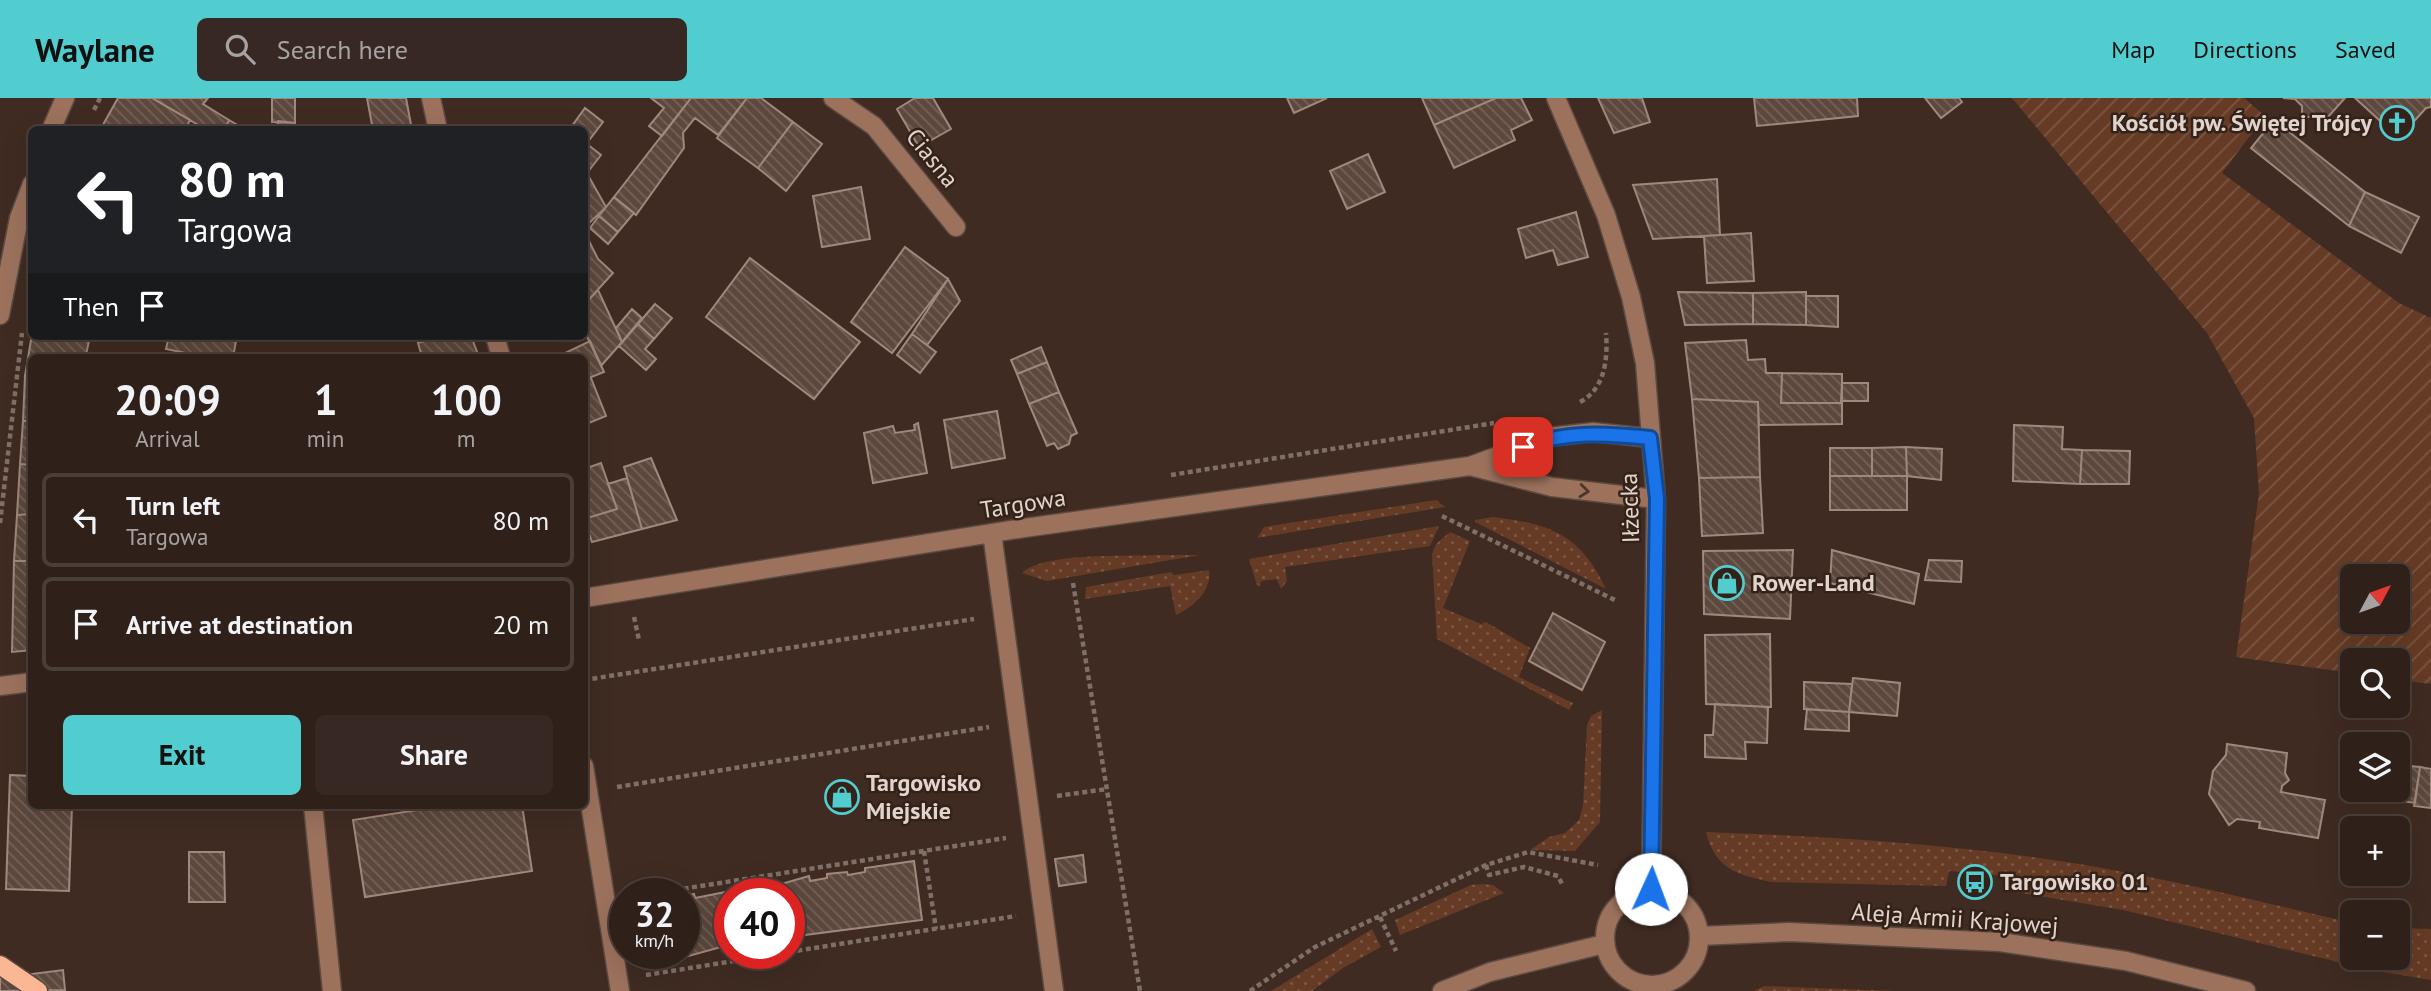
<!DOCTYPE html>
<html lang="en">
<head>
<meta charset="utf-8">
<style>
  :root { --surface:#2f201a; --page:#372823; --text:#f1f3f6; --muted:#a7a3a2; --line:#4a3e39; --accent:#52cdcf }
  body { margin:0; font-family:"PT Sans",sans-serif; background:var(--page); color:var(--text); height:100vh; display:flex; flex-direction:column; font-size:26px; white-space:nowrap }
  * { box-sizing:border-box; margin:0 }
  p { font-size:23px; color:var(--muted) }
  .icon { flex:none; width:38px; height:38px; fill:none; stroke:currentColor; stroke-width:2; stroke-linecap:round; stroke-linejoin:round }
  .map { position:relative; flex:1; overflow:hidden }
  .details { position:absolute; left:28px; top:256px; width:560px; height:455px; display:flex; flex-direction:column; background:var(--surface); border-radius:10px; box-shadow:0 7px 28px #0002,0 0 0 2px var(--line) }
  .details>* { flex:none }
  .hud { position:absolute; left:28px; top:28px; width:560px; height:214px; border-radius:10px; box-shadow:0 7px 28px #0002,0 0 0 2px var(--line); background:#202124; color:#fff; overflow:hidden }
  .needle { width:46px; rotate:49deg }
  .buttons { position:absolute; left:2340px; top:466px; display:grid; gap:14px }
  .buttons a { display:grid; place-items:center; width:70px; height:70px; border-radius:10px; background:var(--surface); box-shadow:0 7px 28px #0002,0 0 0 2px var(--line); font-size:35px }
  .speed { position:absolute; left:609px; top:780px; display:flex; gap:14px; font-size:35px; font-weight:700; text-align:center }
  .speed>* { display:grid; place-content:center; width:91px; height:91px; border-radius:50%; background:var(--surface); box-shadow:0 7px 28px #0002,0 0 0 2px var(--line); line-height:1 }
  .speed small { font-size:18px; font-weight:400 }
  .speed .limit { border:10px solid #d22; background:#fff; color:#111 }
  .pin { position:absolute; display:grid; place-items:center; width:60px; height:60px; color:#fff; margin:-30px; border-radius:14px; box-shadow:0 4px 10px #0006 }
  .me { position:absolute; width:77px; margin:-38px; rotate:2deg; stroke-linejoin:round; filter:drop-shadow(0 0 5px #0008) }
  .turn { display:flex; align-items:center; gap:24px; height:147px; padding:0 35px; font-size:32px }
  .turn .icon { width:91px; height:91px; stroke-width:2.5 }
  .turn b { display:block; font-size:49px; line-height:60px }
  .then { display:flex; align-items:center; height:66px; padding:0 35px; background:#0003; gap:14px; font-size:26px }
  .eta { display:flex; justify-content:space-evenly; align-items:center; height:119px; text-align:center }
  .eta b { font-size:42px; font-weight:700; line-height:49px }
  .action { display:flex; gap:14px; margin-top:auto; padding:14px 35px }
  .action a { flex:1; height:80px; border-radius:10px; background:var(--accent); color:#111; font-size:28px; font-weight:700; line-height:80px; text-align:center }
  .action a+a { background:var(--page); color:var(--text) }
  ul { padding:0; list-style:none }
  li { display:flex; align-items:center; gap:21px; height:94px; margin:0 14px 10px; padding:0 21px; border:4px solid var(--line); border-radius:10px }
  li div { flex:1 }
  li b { display:block; font-size:26px }
  li em { font-style:normal }
  header { display:flex; align-items:center; gap:42px; box-sizing:border-box; height:98px; padding:0 35px; background:var(--accent); color:#111 }
  header strong { font-size:33px }
  nav { display:flex; gap:38px; margin-inline-start:auto; font-size:24px }
  .search { width:490px; height:63px; background:var(--page); display:flex; align-items:center; gap:18px; box-sizing:border-box; padding:0 24px; border-radius:10px; color:var(--muted); font-size:26px }
  .map>svg:first-child { display:block }
  .grass { fill:url(#grass-dots) }
  .garden { fill:url(#garden-furrows); fill-rule:evenodd }
  .building { fill:url(#building-back-hatch); stroke:#a0887d; stroke-width:2 }
  .lines { fill:none; stroke-linecap:round; stroke-linejoin:round }
  .minor-casing { stroke:#5c4941; stroke-width:21 }
  .major-casing { stroke:#5c4941; stroke-width:21 }
  .path { stroke:#806f67; stroke-width:4.5; stroke-dasharray:5 3.5; stroke-linecap:butt }
  .minor { stroke:#9c725d; stroke-width:18 }
  .major { stroke:#fbb694; stroke-width:18 }
  .oneway { stroke:#4e3629 }
  .route-casing { stroke:#114b97; stroke-width:18 }
  .route { stroke:#1a73e8; stroke-width:12 }
  .labels { text-anchor:middle; stroke-width:5; stroke-linejoin:round; paint-order:stroke }
  .poi-label { font-size:24px; font-weight:bold; fill:#e1d4ce; stroke:#342218; text-anchor:start }
  .street-label { font-size:24px; fill:#e1d4ce; stroke:#342218 }
</style>
</head>
<body>
<header>
<strong>Waylane</strong>
<div class="search"><svg class="icon" aria-label="search" viewBox="0 0 24 24"><circle cx="10" cy="10" r="6"/><path d="M15 15l6 6"/></svg>Search here</div>
<nav><a>Map</a><a>Directions</a><a>Saved</a></nav>
</header>
<div class="map">
<svg width="2431" height="893" viewBox="0 0 2431 893">
  <defs>
    <pattern id="grass-dots" width="8" height="8" patternUnits="userSpaceOnUse" patternTransform="scale(1.75)"><rect width="8" height="8" fill="#653b25"/><path d="M2 2h.1M6 6h.1" fill="none" stroke="#7b5643" stroke-width="1.8" stroke-linecap="round"/></pattern>
    <pattern id="garden-furrows" width="10" height="10" patternUnits="userSpaceOnUse" patternTransform="scale(1.75)"><rect width="10" height="10" fill="#653b25"/><path d="M-1 1l2-2M0 10L10 0M9 11l2-2" fill="none" stroke="#7b5643"/></pattern>
    <pattern id="building-back-hatch" width="6" height="6" patternUnits="userSpaceOnUse" patternTransform="scale(1.75)"><rect width="6" height="6" fill="#5d483d"/><path d="M-1 5l2 2M0 0l6 6M5-1l2 2" fill="none" stroke="#746258"/></pattern>
  </defs>
  <rect width="100%" height="100%" fill="#3f2b22"/>
  <path class="grass" d="M1436 402 1445 409 1257 440 1264 429Z
    M1493 419C1550 426 1580 436 1606 491L1475 424V422Z
    M1439 428 1430 448 1285 469 1287 483 1281 491 1277 481 1261 483 1260 489 1257 487 1249 461Z
    M1450 434 1470 443 1443 510 1481 526 1486 524 1530 550 1519 579 1573 605 1569 612 1437 541 1432 456 1436 446Z
    M1156 457H1200L1047 483 1022 475C1044 454 1124 459 1156 457Z
    M1209 472C1212 493 1193 509 1176 517L1170 488 1085 501 1086 489 1171 474 1174 477Z
    M1602 612 1600 724 1575 753 1530 752 1549 739 1565 735 1579 722 1583 708 1587 627 1591 618Z
    M1706 734C1846 739 1990 748 2129 775 2204 789 2278 808 2352 825V859H2398V830L2431 831V882L2371 872 2123 812 2004 792V778L1949 773 1946 788 1772 784C1737 777 1715 771 1706 734Z
    M1482 786 1493 787 1504 795 1400 837 1395 822 1471 787Z
    M1372 831 1381 849 1343 870 1312 893H1271Z
    M1765 888 1893 893H1753Z"/>
  <path class="garden" d="M2012 0H2244L2265 18 2222 75 2399 205 2431 220V586L2398 582V562H2352V575L2236 559 2259 396 2254 320 2207 235ZM2352 478H2398V523H2352Z"/>
  <path class="building" d="M118 0H152L190 22 185 32H100Z
    M152 0H208L203 6 229 22 224 32H207Z
    M272 0H295V25L272 24Z
    M367 0H406L412 32H373Z
    M651 0H691L662 38 649 28 664 10Z
    M691 0H747L718 37 695 20 683 35 684 50 636 117 614 99Z
    M747 0H761L793 24 758 70 717 40Z
    M915 0H933L951 31 919 49 897 11Z
    M1287 0H1327L1294 15Z
    M1422 0H1496L1434 27Z
    M1496 0H1521L1532 22 1511 32 1515 42 1454 70 1434 27Z
    M1598 0H1642L1650 24 1614 35Z
    M1754 0H1857L1858 18 1757 28Z
    M1925 0H1959L1962 4 1941 20Z
    M2283 0H2345L2328 19H2302V8L2295 1Z
    M2355 0H2431V9L2426 10 2399 40Z
    M585 10 603 24 584 49V32H569Z
    M229 22 246 32H224Z
    M2274 22 2365 94 2349 128 2251 50Z
    M278 23 295 25V32H277Z
    M793 24 822 46 786 93 758 70Z
    M587 46 601 57 587 75 584 70Z
    M1368 56 1385 94 1347 111 1330 73Z
    M584 70 606 109 584 130Z
    M1717 81 1720 137 1653 141 1633 87Z
    M861 89 870 141 822 149 813 98Z
    M2365 94 2419 119 2401 155 2349 128Z
    M614 99 634 115 618 134 599 118Z
    M1576 114 1588 159 1558 167 1553 152 1526 160 1518 131Z
    M599 118 618 134 608 146 590 130Z
    M584 133 598 161 613 175 584 207Z
    M1751 135 1754 183 1707 185 1704 138Z
    M905 149 948 181 892 255 851 224Z
    M750 160 860 244 814 301 706 219Z
    M948 181 960 203 927 247 912 236Z
    M598 192 622 244 601 268 584 232V207Z
    M1678 194 1753 195V226L1685 227Z
    M1806 194V227L1753 226V195Z
    M1806 198H1838V229L1806 227Z
    M655 206 672 220 654 241 638 226Z
    M632 211 642 220 622 244 616 230Z
    M638 226 654 241 645 251 656 261 646 272 619 248Z
    M32 236 90 238 86 257 101 259H32V278H25Z
    M912 236 936 254 920 275 897 257Z
    M95 238H126L125 241Z
    M169 238H237L233 259H205L166 251Z
    M417 238H440L418 245Z
    M440 238H471L479 259H422L418 245Z
    M1746 242 1748 262 1765 261 1766 275H1782L1781 305H1842V326L1759 327 1758 304 1692 301 1685 245Z
    M590 243 604 274 584 282V259H564L563 256Z
    M1041 249 1047 264 1017 276 1011 262Z
    M1047 264 1059 294 1029 306 1017 276Z
    M1782 275 1842 276V305H1781Z
    M25 278H32V323H23Z
    M591 280 606 318 584 327V282Z
    M1842 285H1868V303H1841Z
    M1059 294 1077 335 1071 338 1069 346 1058 351 1054 345 1047 348 1029 306Z
    M1692 301 1758 304 1760 379 1699 380Z
    M997 313 1005 360 952 370 944 322Z
    M23 323H32V367L20 366Z
    M918 325 927 375 873 385 864 335 893 328 895 335 915 332 914 327Z
    M2014 327 2063 329 2062 351 2082 352 2080 386 2013 383Z
    M1906 349 1942 351 1941 382 1907 378Z
    M1906 349 1907 378H1872V350Z
    M1830 350H1872V378H1830Z
    M2082 352 2130 353 2129 386H2080Z
    M651 360 677 422 642 431 624 369Z
    M601 365 617 411 584 421V371Z
    M20 366 32 367V416L17 417Z
    M1830 378H1907V412H1830Z
    M1760 379 1763 435 1702 438 1699 380Z
    M627 380 642 431 592 444 584 421 617 411 608 386Z
    M32 416V463H14L17 417Z
    M1793 452 1790 521 1704 516 1703 453Z
    M1832 452 1919 476 1914 506 1830 485Z
    M1929 462 1962 463 1961 484 1925 482Z
    M14 463H32V552L12 554Z
    M1553 515 1605 544 1582 592 1529 563Z
    M1770 536 1771 609 1706 606 1705 537Z
    M1853 580 1900 585 1897 618 1849 614Z
    M1804 584 1852 586 1849 614 1804 611Z
    M1715 606 1768 609 1767 645 1745 644 1746 661 1705 659V637H1713Z
    M1807 611 1849 614V633L1805 631Z
    M2227 646 2287 655 2285 675 2289 682 2282 688 2281 694 2325 702 2318 740 2259 730 2260 724 2237 721 2229 727 2209 696 2213 673 2226 657Z
    M2398 667 2420 669 2415 705 2363 698 2364 691H2398Z
    M2420 669 2431 671V710L2414 708Z
    M10 677 32 678V707H72L69 793 6 791Z
    M449 707H522L532 773 365 799 353 722Z
    M189 754H224L225 804H189Z
    M1083 757 1086 784 1059 788 1055 761Z
    M914 763 922 822 789 839V796H730V851L722 853 721 849 685 859 684 798 694 796 695 800 770 785 771 789 809 778 810 783 827 780V776L847 774 848 777 865 774V770Z
    M63 872 65 892 0 893V880Z"/>
  <g class="lines">
    <g class="minor-casing">
      <path id="minor" d="M431 0 438 32
        M833 0 874 28 956 129
        M1556 0 1606 117 1631 199 1645 265 1656 401 1651 791
        M51 32 65 0
        M0 217 19 120 32 86
        M495 238 501 259
        M1470 368 1552 389 1656 401
        M992 435 1054 893
        M584 500 1024 430 1470 368 1549 339 1593 334 1650 340
        M0 588 32 584
        M584 668 620 893
        M313 707 332 893
        M1605 840a47 47 0 1 1 94 0a47 47 0 1 1-94 0Z
        M1699 838 1789 834 2000 844 2126 863 2246 893
        M1442 893 1490 874 1604 846"/>
    </g>
    <g class="major-casing">
      <path id="major" d="M0 867 38 893"/>
    </g>
    <path class="path" d="M94 12 100 0
      M1580 304C1605 291 1608 261 1606 235
      M1171 377 1494 325
      M1442 418 1617 503
      M0 425 22 235
      M1073 485 1140 893
      M634 519 639 542
      M584 582 974 521
      M617 689 989 629
      M1057 698 1107 691
      M924 753 936 831
      M1486 767 1489 777 1524 769 1558 778 1562 786
      M650 796 1006 740
      M1380 819 1396 853
      M789 854 1016 818
      M646 877 778 856
      M1250 893 1315 849 1486 767 1528 754 1598 767"/>
    <use href="#minor" class="minor"/>
    <use href="#major" class="major"/>
  </g>
  <defs><path id="oneway-chevron" d="M-2-3.5L2.5 0L-2 3.5" fill="none" stroke-width="1.6" stroke-linecap="round" stroke-linejoin="round" transform="scale(1.75)"/></defs>
  <use class="oneway" href="#oneway-chevron" transform="translate(1584 393) rotate(6)"/>
  <g class="lines">
    <g class="route-casing">
      <path id="route" d="M1523 349C1566 333 1605 335 1650 340L1657 401 1651 791"/>
    </g>
    <use href="#route" class="route"/>
  </g>
  <defs>
    <g id="church-ring" transform="scale(1.75)"><circle r="9.5" fill="#342218" stroke="#52cdcf" stroke-width="1.5"/><path d="M-1.2-6h2.4v3.5h3.3v2.4h-3.3V6h-2.4V-.1h-3.3v-2.4h3.3Z" fill="#52cdcf"/></g>
    <g id="shop-ring" transform="scale(1.75)"><circle r="9.5" fill="#342218" stroke="#52cdcf" stroke-width="1.5"/><path d="M-5-2.5h2.3a2.7 3.5 0 0 1 5.4 0H5L5.5 6h-11ZM-1.5-2.5h3a1.5 2.3 0 0 0-3 0Z" fill="#52cdcf"/></g>
    <g id="bus-ring" transform="scale(1.75)"><circle r="9.5" fill="#342218" stroke="#52cdcf" stroke-width="1.5"/><path d="M-5-6H5V4H4V6H2V4H-2V6H-4V4H-5ZM-3.5-4V0h7V-4ZM-3.5 1.2v1.5H-2V1.2ZM2 1.2v1.5H3.5V1.2Z" fill="#52cdcf"/></g>
  </defs>
  <g fill-rule="evenodd">
    <use href="#church-ring" x="2397" y="25"/>
    <use href="#shop-ring" x="1727" y="485"/>
    <use href="#shop-ring" x="842" y="699"/>
    <use href="#bus-ring" x="1975" y="784"/>
  </g>
  <g class="labels">
    <g class="poi-label">
      <text x="2372" y="33" text-anchor="end">Kościół pw. Świętej Trójcy</text>
      <text x="1752" y="493">Rower-Land</text>
      <text x="866" y="693">Targowisko<tspan x="866" dy="28">Miejskie</tspan></text>
      <text x="2000" y="792">Targowisko 01</text>
    </g>
    <g class="street-label">
      <text transform="translate(932 60) rotate(51)" y="8">Ciasna</text>
      <text transform="translate(1023 406) rotate(-9)" y="8">Targowa</text>
      <text transform="translate(1630 410) rotate(-92)" y="8">Iłżecka</text>
      <text transform="translate(1955 821) rotate(4)" y="8">Aleja Armii Krajowej</text>
    </g>
  </g>
</svg>
<div class="buttons">
<a><svg class="needle" viewBox="-14 -14 28 28"><path d="M0-13l5 13h-10z" fill="#e53935"/><path d="M0 13l5-13h-10z" fill="#a7a3a2"/></svg></a>
<a><svg class="icon" aria-label="search" viewBox="0 0 24 24"><circle cx="10" cy="10" r="6"/><path d="M15 15l6 6"/></svg></a>
<a><svg class="icon" aria-label="layers" viewBox="0 0 24 24"><path d="M12 4l9 5-9 5-9-5zM3 14l9 5 9-5"/></svg></a>
<a>+</a>
<a>−</a>
</div>
<div class="speed"><div>32<small>km/h</small></div><div class="limit">40</div></div>
<div class="pin" style="left:1523px;top:349px;background:#d93025"><svg class="icon" aria-label="arrive" viewBox="0 0 24 24"><path d="M6 21V4h12l-3 4 3 4H6"/></svg></div>
<svg class="me" style="left:1651px;top:791px" viewBox="-20 -20 40 40"><circle r="19" fill="#fff"/><path d="M0-13L10 11 0 6-10 11z" fill="#1a73e8"/></svg>
<div class="hud">
<div class="turn"><svg class="icon" aria-label="left" viewBox="0 0 24 24"><path d="M17 20v-9H6M10 6l-5 5 5 5"/></svg><div><b>80 m</b>Targowa</div></div>
<div class="then">Then<svg class="icon" aria-label="arrive" viewBox="0 0 24 24"><path d="M6 21V4h12l-3 4 3 4H6"/></svg></div>
</div>
<section class="details">
<div class="eta">
<div><b>20:09</b><p>Arrival</p></div>
<div><b>1</b><p>min</p></div>
<div><b>100</b><p>m</p></div>
</div>
<ul>
<li><svg class="icon" aria-label="left" viewBox="0 0 24 24"><path d="M17 20v-9H6M10 6l-5 5 5 5"/></svg><div><b>Turn left</b><p>Targowa</p></div><em>80 m</em></li>
<li><svg class="icon" aria-label="arrive" viewBox="0 0 24 24"><path d="M6 21V4h12l-3 4 3 4H6"/></svg><div><b>Arrive at destination</b></div><em>20 m</em></li>
</ul>
<div class="action"><a>Exit</a><a>Share</a></div>
</section>
</div>
</body>
</html>
